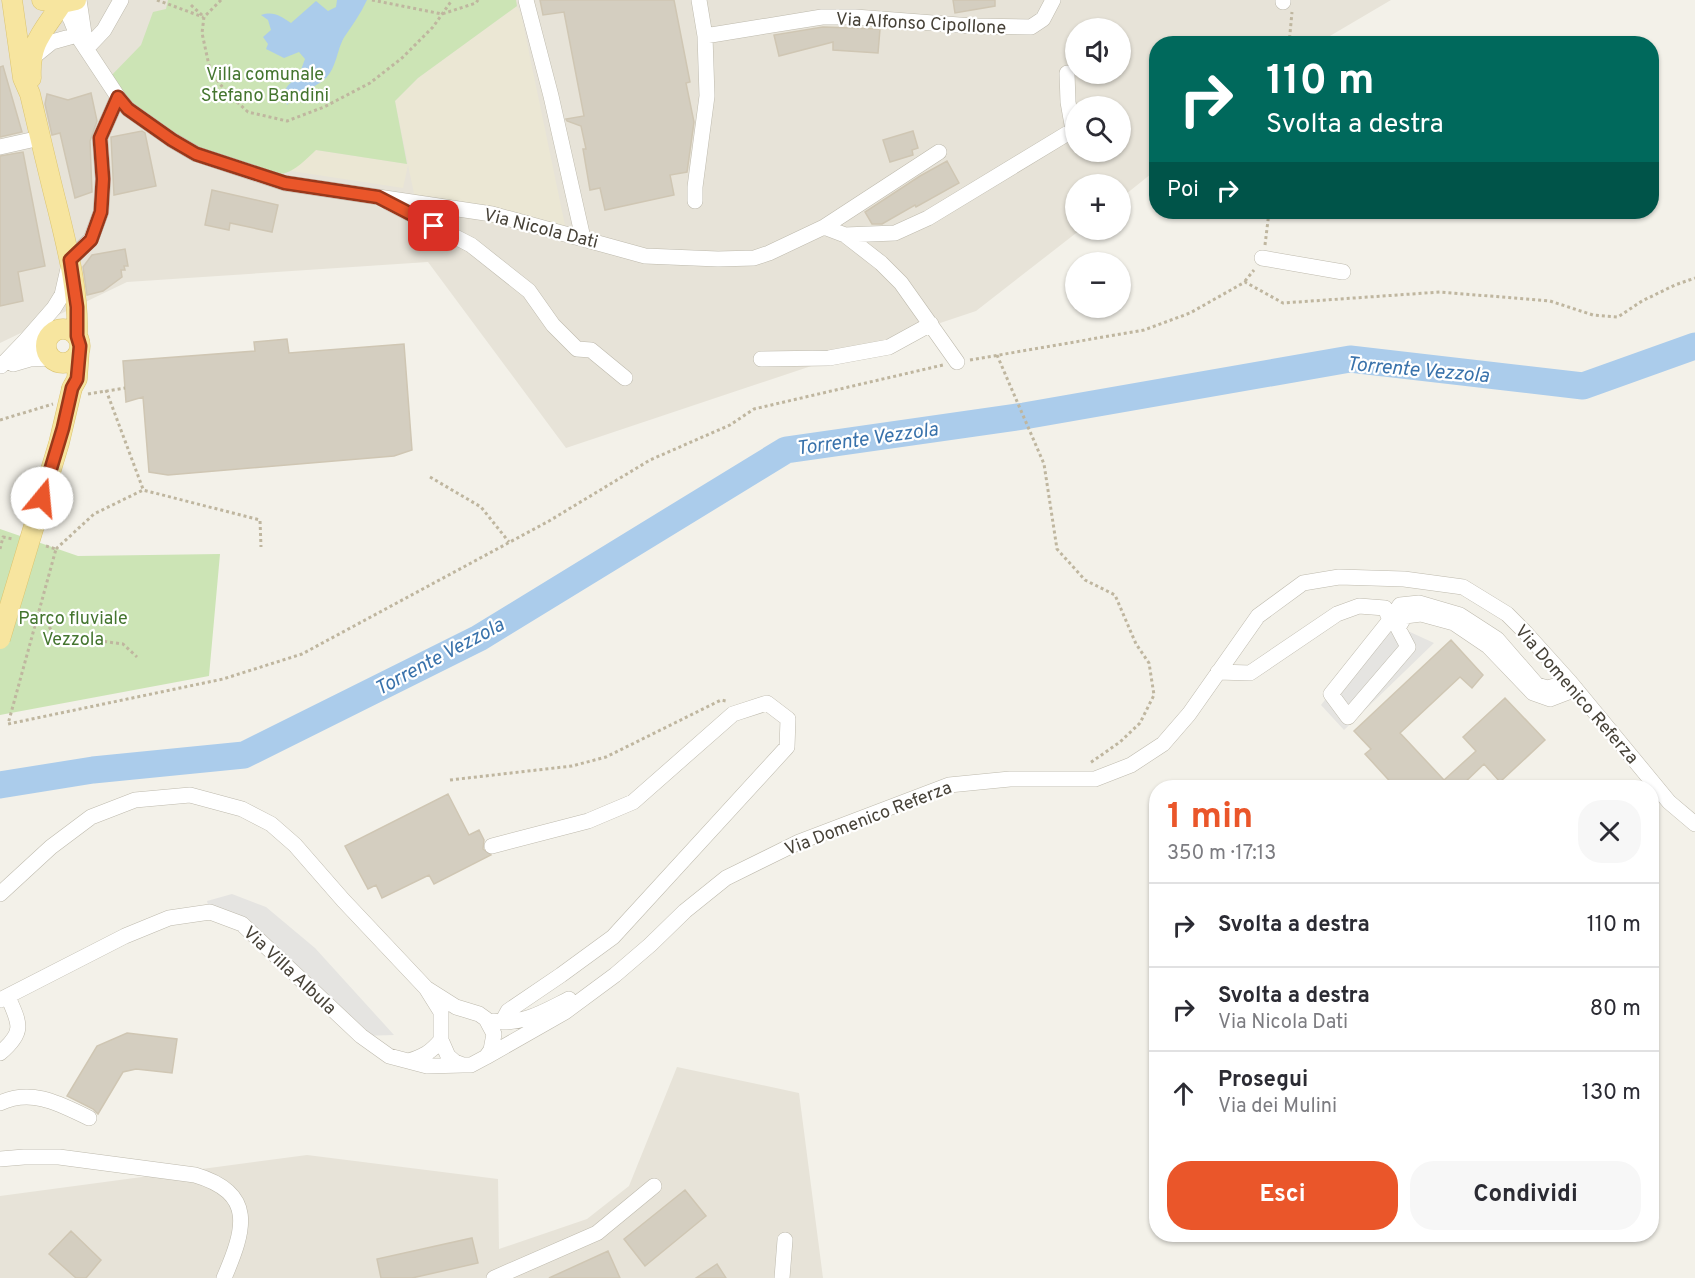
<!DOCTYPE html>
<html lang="it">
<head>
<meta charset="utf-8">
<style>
  :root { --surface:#fff; --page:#f7f7f7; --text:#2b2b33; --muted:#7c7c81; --line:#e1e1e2; --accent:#ea562a }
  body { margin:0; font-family:Overpass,sans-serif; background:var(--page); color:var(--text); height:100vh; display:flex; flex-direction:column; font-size:22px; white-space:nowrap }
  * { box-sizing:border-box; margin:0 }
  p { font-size:20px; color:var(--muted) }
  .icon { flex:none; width:33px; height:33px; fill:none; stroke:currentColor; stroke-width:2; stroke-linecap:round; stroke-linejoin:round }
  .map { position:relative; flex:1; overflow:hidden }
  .side { position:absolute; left:1149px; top:780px; width:510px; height:462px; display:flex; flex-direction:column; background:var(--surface); border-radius:24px; box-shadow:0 2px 4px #0004 }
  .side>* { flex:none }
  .top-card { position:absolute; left:1149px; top:36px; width:510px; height:183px; border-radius:24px; box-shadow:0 2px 4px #0004; background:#00695c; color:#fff; overflow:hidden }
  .controls { position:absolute; left:1065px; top:18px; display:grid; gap:12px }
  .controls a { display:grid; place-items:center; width:66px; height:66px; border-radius:50%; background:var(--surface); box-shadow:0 2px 4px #0004; font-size:30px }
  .pin { position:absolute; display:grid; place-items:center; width:51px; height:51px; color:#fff; margin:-26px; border-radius:12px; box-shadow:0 3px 9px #0006 }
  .me { position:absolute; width:66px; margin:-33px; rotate:17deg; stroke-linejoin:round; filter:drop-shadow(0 0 4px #0008) }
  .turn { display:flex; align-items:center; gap:21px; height:126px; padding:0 18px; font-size:27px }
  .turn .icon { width:78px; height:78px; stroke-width:2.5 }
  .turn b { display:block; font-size:42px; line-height:51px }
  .then { display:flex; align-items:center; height:57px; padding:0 18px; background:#0003; gap:12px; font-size:22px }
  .round { display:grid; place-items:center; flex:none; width:63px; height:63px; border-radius:24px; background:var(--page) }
  .head { display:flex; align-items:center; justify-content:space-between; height:102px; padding:0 18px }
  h1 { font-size:36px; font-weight:700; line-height:45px; color:var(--accent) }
  .button { display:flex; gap:12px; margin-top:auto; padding:12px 18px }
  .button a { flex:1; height:69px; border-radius:24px; background:var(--accent); color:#fff; font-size:24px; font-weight:700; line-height:69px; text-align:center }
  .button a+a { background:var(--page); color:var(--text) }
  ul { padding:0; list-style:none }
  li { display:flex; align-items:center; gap:18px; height:84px; padding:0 18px; border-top:2px solid var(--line) }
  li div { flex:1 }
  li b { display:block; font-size:22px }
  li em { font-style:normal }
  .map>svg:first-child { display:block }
  .residential { fill:#e7e3d8; fill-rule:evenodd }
  .education { fill:#ebe7d4 }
  .green { fill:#cce4b5 }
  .parking { fill:#e5e4e1 }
  .water { fill:#abcceb }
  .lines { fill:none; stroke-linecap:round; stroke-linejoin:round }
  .river { stroke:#abcceb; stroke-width:27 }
  .building { fill:#d4cec0; stroke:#cfc6b3; stroke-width:1.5 }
  .minor-casing { stroke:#bebaad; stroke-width:16 }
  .major-casing { stroke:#dbc470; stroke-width:21 }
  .path { stroke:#bfb69f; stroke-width:3; stroke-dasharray:3 3; stroke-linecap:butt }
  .minor { stroke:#fff; stroke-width:15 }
  .major { stroke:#f7e59f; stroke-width:20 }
  .major-bridge-casing { stroke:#dbc470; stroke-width:21; stroke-linecap:butt }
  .major-bridge { stroke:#f7e59f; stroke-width:20 }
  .route-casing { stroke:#98381b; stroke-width:15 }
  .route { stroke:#ea562a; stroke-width:10 }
  .labels { text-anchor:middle; stroke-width:4.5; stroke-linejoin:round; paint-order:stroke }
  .street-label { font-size:18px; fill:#474238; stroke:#fff }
  .park-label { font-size:18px; fill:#44752f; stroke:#fff }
  .water-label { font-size:20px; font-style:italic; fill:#3972ab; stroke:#fff }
</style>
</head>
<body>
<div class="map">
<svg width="1695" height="1278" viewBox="0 0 1695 1278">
  <rect width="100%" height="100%" fill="#f3f1e9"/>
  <path class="residential" d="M0 0H1391L1318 43 1156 44V170L1121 198 1120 184H1076V230H1080L976 311 566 448 428 262 127 282 0 343ZM1076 28H1120V74H1076ZM1076 106H1120V152H1076Z
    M677 1067 799 1093 823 1278H0V1196L307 1155 498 1179 499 1249 587 1219 629 1186Z"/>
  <path class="education" d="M517 6 521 14 567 235 416 203 408 165 403 188 291 171 316 150 408 164 395 101 418 78Z"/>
  <path class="green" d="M168 0H516L517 6 418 78 395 101 407 164 316 150C305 160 293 174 278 174 268 174 256 168 247 165 192 149 147 122 108 79L141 45 153 12 166 9Z
    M0 529 78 556 220 554 209 676 0 715Z"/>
  <path class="parking" d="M1386 621 1434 643 1344 730 1321 705Z
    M232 894 266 907 315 948 394 1035 361 1036 242 924 210 912 207 901Z"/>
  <path class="water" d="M337 0H367C361 13 353 24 345 36 337 48 337 67 326 78 317 87 313 83 306 97L298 92 287 105C282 84 288 88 299 74 301 70 303 64 305 59L299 52 284 58 266 49 268 44 263 37 271 30 268 20 261 15C274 11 280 16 291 23L316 1 328 11 336 7Z"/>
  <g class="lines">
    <path class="river" d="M0 785 93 770 244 755 479 638 786 450 1024 416 1350 359 1583 386 1695 346"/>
  </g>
  <path class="building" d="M540 0H674L690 82 686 83 694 122 687 172 670 175 674 195 605 210 600 188 590 190 583 149H586L581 126 567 121 566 119 584 116 564 12 543 15Z
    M953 0H995V6L955 13Z
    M823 27 880 29 878 53 833 50V42L779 56 774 35Z
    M3 66 22 132 0 137V67Z
    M91 93 97 121 90 141 92 192 75 198 60 133 52 135 45 104 47 94 68 100Z
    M142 131 145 133 156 186 114 195 111 137Z
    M913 131 918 148 912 150 913 155 890 162 883 140Z
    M23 152 45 266 18 272 23 301 0 306V156Z
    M947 161 959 183 916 207 915 205 882 224H872L865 212 920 176Z
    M212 190 278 205 272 232 230 223 229 230 205 225Z
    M125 249 128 266H124L125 270H121L122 277 103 291 87 295 83 267 92 255Z
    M287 339 289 353 404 344 412 450 394 456 168 475 149 472 143 397 126 402 123 361 255 351 254 342Z
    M1451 640 1483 675 1472 688 1460 677 1400 733 1444 780 1476 751 1463 737 1505 698 1545 740 1500 782 1484 764 1459 788H1396L1365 754 1371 749 1354 731Z
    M448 794 469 835 479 830 484 840 483 849 491 855 434 884 429 875 382 898 376 885 368 889 345 846Z
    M127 1033 177 1039 172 1073 136 1069 123 1072 98 1114 93 1109 67 1096 97 1046Z
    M685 1190 706 1216 645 1266 624 1239Z
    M71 1231 101 1260 86 1278H76L49 1254Z
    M472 1238 478 1263 412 1278H381L377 1259Z
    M608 1251 620 1278H549Z
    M717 1264 726 1278H696Z"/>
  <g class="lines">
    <g class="minor-casing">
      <path id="minor" d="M79 0 85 40
        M526 0 551 96 583 238
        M1283 2V0
        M62 3 71 20 77 35 118 97 128 109 172 140 196 154 284 183 492 214 645 256 718 259 754 258 769 253 824 227 939 152
        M705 36 822 17H855L972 26 1031 27 1043 19 1053 0
        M86 49 104 30 121 0
        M31 59 52 42 77 35
        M0 147 40 138
        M695 201V187L707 96 705 36 699 0
        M389 203 471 245 529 291 553 325 577 349 591 350 625 378
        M824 227 845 235 895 233 928 218 1073 130 1068 102 1067 73
        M845 235 881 263 901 283 957 362
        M1262 258 1343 272
        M20 353 49 337
        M761 359 829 358 889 347 931 324
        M13 364 30 359 51 358
        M1 366 26 340 54 308 62 295 70 260 91 239 101 212 103 179 100 138 118 97
        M1390 620 1400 605 1419 603 1460 615 1497 639 1537 685 1547 688 1570 682
        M1218 672 1250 673 1337 614 1359 606 1385 608 1390 620 1331 694 1348 717 1408 647 1398 628 1405 616 1421 614 1454 623 1488 646 1533 693 1550 699 1576 689
        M492 846 588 821 633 802 733 714 767 703 788 719 787 747 613 937 561 975 508 1011 502 1022
        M0 894 51 847 91 817 135 800 190 795 242 809 271 824 295 845 343 900 426 988 441 1012V1040L448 1056 455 1062 463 1065H471L486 1057 491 1050 494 1034 486 1019 479 1014 456 1007 426 988
        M0 1000 125 936 169 918 210 912 242 924 361 1036 389 1056 427 1066 463 1065
        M494 1021C521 1026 545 1011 569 999
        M0 1053C25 1032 20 1024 8 997
        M486 1057 565 1012 615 975 650 945 685 911 726 878 799 842 949 785 1010 779H1095L1131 765 1163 744 1189 714 1258 616 1303 583 1339 577 1404 579 1463 587 1507 614 1524 631 1570 682 1669 802 1695 824
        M408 1061C423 1057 431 1052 441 1040
        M0 1103C32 1088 60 1104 89 1118
        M0 1159 24 1157H59L195 1175C256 1193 245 1229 224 1278
        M494 1278 597 1233 654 1186
        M782 1278 785 1240"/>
    </g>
    <g class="major-casing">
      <path id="major" d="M12 0 23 78 30 94C39 132 48 171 58 210 68 251 79 294 77 336
        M42 0 62 3 76 0
        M31 78C29 42 44 31 62 3
        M46 346a17 17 0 1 1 34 0a17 17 0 1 1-34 0Z
        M72 388 77 379 79 351"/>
    </g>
    <path class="path" d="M157 0 203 17
      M221 0 204 17 202 33 210 70 226 92 248 112 287 121 324 107 370 83 402 58 433 27 452 0
      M372 0 442 14 476 3 478 0
      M191 5 203 16
      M1289 44 1292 12
      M1265 245 1269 212
      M1245 281 1254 270
      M997 355 1044 464 1057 549 1085 580 1115 595 1136 644 1149 663 1154 695 1140 723 1120 742 1090 763
      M970 360 1144 330 1190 313 1245 282 1283 303 1440 292 1550 301 1593 315 1618 317 1642 301 1675 285 1695 278
      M106 390 143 489
      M88 394 125 388
      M0 420 53 404
      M430 477 481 507 509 542
      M46 546 56 549 8 724 223 679 302 654 549 521 650 460 730 425 754 409 943 365
      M0 549 3 537 13 539
      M56 549 94 514 143 490 260 520 261 547
      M39 612 54 634 80 642 101 641 123 644 137 657
      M450 780 572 766 606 757 721 700 726 701"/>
    <use href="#minor" class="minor"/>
    <use href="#major" class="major"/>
    <g class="major-bridge-casing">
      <path id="major-bridge" d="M0 639 59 443 72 388"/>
    </g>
    <use href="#major-bridge" class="major-bridge"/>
  </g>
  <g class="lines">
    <g class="route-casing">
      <path id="route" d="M42 498 63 428 72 388 77 379 80 346 77 336V307L70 260 91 240 101 212 103 179 100 138 118 97 128 109 172 140 196 154 285 183 378 197 434 226"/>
    </g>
    <use href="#route" class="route"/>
  </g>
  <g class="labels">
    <g class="street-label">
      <text transform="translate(921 23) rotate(3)" y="6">Via Alfonso Cipollone</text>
      <text transform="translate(541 228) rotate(14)" y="6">Via Nicola Dati</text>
      <text transform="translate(1577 694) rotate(49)" y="6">Via Domenico Referza</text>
      <text transform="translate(868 818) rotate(-21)" y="6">Via Domenico Referza</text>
      <text transform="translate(290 970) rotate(43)" y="6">Via Villa Albula</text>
    </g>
    <g class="park-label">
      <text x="265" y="80">Villa comunale<tspan x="265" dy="21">Stefano Bandini</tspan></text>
      <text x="73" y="624">Parco fluviale<tspan x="73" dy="21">Vezzola</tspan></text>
    </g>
    <g class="water-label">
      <text transform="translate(1418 369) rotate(5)" y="7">Torrente Vezzola</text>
      <text transform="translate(867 438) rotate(-8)" y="7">Torrente Vezzola</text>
      <text transform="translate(439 656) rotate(-28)" y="7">Torrente Vezzola</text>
    </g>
  </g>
</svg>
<div class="controls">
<a><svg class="icon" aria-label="sound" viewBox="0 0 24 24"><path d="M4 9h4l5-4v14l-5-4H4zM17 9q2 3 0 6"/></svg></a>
<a><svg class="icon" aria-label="search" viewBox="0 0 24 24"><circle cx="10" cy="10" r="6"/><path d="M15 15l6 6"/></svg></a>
<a>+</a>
<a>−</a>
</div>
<div class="pin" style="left:434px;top:226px;background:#d93025"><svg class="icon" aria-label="arrive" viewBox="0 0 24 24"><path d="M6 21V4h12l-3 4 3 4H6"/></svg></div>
<svg class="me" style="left:42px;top:498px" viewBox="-20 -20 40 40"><circle r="19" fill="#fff"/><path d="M0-13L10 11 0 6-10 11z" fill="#ea562a"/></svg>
<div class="top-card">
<div class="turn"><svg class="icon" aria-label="right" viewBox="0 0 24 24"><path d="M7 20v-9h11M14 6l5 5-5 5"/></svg><div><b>110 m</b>Svolta a destra</div></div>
<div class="then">Poi<svg class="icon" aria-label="right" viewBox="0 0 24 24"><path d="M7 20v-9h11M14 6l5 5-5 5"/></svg></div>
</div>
<section class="side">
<div class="head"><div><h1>1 min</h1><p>350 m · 17:13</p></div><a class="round"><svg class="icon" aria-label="close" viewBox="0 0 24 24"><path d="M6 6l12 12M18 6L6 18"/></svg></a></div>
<ul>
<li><svg class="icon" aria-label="right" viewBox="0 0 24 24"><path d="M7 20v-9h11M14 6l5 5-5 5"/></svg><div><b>Svolta a destra</b></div><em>110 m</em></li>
<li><svg class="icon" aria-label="right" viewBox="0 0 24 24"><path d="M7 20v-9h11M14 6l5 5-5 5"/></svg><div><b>Svolta a destra</b><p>Via Nicola Dati</p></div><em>80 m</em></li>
<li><svg class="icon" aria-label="ahead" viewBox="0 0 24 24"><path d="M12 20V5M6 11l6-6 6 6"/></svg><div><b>Prosegui</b><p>Via dei Mulini</p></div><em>130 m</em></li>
</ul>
<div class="button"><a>Esci</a><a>Condividi</a></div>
</section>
</div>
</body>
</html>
